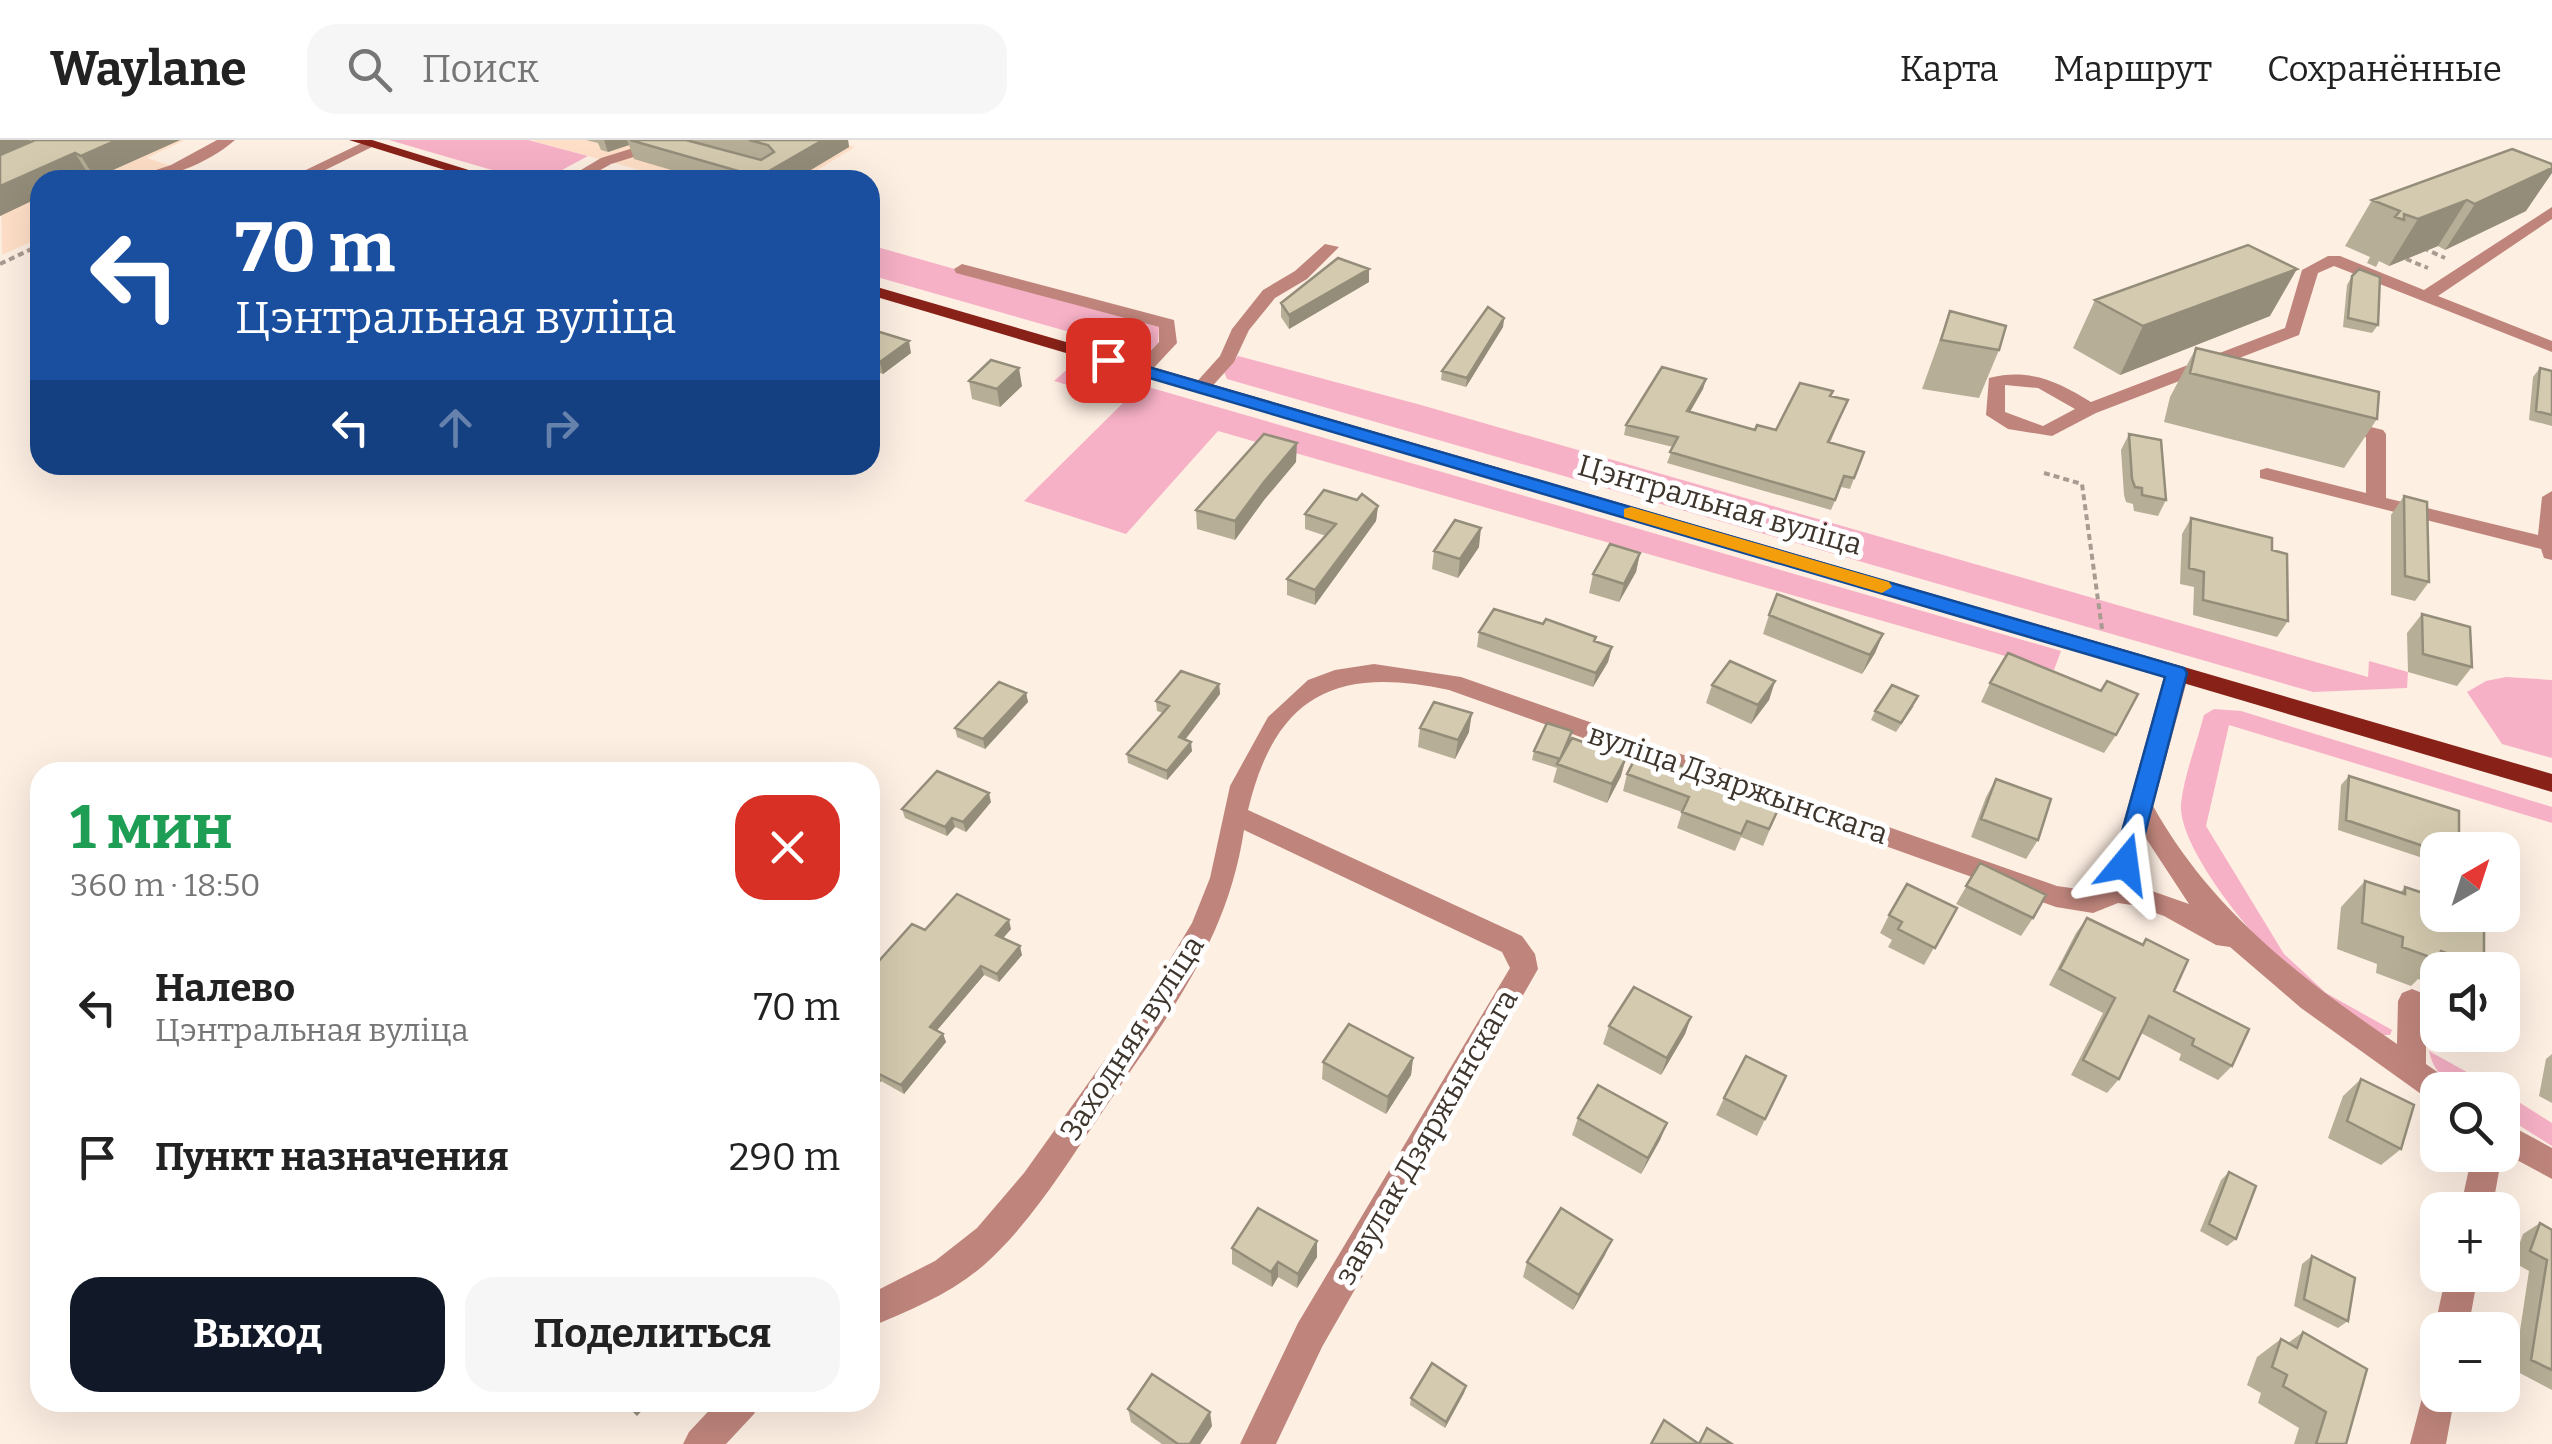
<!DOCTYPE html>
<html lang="ru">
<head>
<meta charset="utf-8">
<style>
  :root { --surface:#fff; --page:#f6f6f6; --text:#222; --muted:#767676; --line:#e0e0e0; --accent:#111827 }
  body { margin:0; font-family:Bitter,serif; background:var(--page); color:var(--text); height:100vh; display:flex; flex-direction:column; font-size:38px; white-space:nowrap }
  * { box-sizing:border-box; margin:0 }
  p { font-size:32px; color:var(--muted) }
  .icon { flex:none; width:55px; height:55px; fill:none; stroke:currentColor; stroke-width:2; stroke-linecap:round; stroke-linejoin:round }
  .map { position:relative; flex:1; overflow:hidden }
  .details { position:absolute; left:30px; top:622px; width:850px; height:650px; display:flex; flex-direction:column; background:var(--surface); border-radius:30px; box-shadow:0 10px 40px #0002 }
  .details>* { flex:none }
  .banner { position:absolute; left:30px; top:30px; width:850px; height:305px; border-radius:30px; box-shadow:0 10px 40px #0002; background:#1a4fa0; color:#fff; overflow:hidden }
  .needle { width:65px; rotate:39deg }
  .tools { position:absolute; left:2420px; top:692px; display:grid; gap:20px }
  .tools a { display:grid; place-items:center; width:100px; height:100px; border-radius:20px; background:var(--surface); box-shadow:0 10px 40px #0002; font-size:50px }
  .pin { position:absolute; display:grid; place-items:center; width:85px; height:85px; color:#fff; margin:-42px; border-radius:20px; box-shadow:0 5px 15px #0006 }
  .me { position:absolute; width:110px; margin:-55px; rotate:16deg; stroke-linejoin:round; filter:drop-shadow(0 0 8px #0008) }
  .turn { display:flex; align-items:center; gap:35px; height:210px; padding:0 40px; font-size:45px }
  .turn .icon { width:130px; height:130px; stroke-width:2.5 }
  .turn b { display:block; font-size:70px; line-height:85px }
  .lanes { display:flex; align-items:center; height:95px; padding:0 40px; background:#0003; justify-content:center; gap:50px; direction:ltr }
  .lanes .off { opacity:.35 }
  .round { display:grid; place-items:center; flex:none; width:105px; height:105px; border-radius:30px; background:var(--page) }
  .headline { display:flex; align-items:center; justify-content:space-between; height:170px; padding:0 40px }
  h1 { font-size:60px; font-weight:700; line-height:75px; color:#1e9e55 }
  .button { display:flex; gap:20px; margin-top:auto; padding:20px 40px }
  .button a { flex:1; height:115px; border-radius:30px; background:var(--accent); color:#fff; font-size:40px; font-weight:700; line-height:115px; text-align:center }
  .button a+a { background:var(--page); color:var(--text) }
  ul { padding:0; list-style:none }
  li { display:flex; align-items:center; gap:30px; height:150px; padding:0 40px }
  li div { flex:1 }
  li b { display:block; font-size:38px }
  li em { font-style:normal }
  header { display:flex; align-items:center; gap:60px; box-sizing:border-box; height:140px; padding:0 50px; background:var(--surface); border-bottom:2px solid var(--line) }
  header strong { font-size:48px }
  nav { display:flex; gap:55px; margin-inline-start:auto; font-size:35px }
  .search { width:700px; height:90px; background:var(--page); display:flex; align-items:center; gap:25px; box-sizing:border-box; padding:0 35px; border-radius:30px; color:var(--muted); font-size:38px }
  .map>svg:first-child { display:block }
  .built { fill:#ffdfc7 }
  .green { fill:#f7b1c6 }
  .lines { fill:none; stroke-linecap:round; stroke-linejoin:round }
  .path { stroke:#a89b91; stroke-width:4; stroke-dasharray:6 4; stroke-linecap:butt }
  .minor { fill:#bf857c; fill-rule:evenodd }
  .major { fill:#882219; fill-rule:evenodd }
  .wall { fill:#b6ae96 }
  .shaded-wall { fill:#948d7a }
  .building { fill:#d4caaf; stroke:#948d7a; stroke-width:2.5 }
  .route { fill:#1a73e8; stroke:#114b97; stroke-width:2.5 }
  .slow { fill:#f59e0b }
  .labels { text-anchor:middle; stroke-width:10; stroke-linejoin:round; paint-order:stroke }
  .street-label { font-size:30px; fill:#3e352d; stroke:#fff }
</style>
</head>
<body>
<header>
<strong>Waylane</strong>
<div class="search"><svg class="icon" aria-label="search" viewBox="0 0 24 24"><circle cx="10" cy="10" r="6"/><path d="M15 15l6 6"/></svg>Поиск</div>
<nav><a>Карта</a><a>Маршрут</a><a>Сохранённые</a></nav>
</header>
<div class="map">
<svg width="2552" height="1304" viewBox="0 0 2552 1304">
  <rect width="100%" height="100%" fill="#feefe3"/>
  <path class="built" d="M0 0H185L147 18 190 32 171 40H40V98L2 115Z
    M529 0H828L855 7 801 40H677Z"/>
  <path class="green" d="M389 0H528L588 16 547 38 526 40Z
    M870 105 1159 187 1158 203 1147 214 870 135Z
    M1238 216 1421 265 2368 537 2369 521 2408 532 2407 548 2313 552 1227 239 1224 232Z
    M1072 225 2061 511 2054 530 1218 291 1126 394 1024 361 1124 262 1054 241Z
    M2506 537 2552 540V618L2502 604 2467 552 2486 541Z
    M2214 569 2241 571 2552 667V683L2229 585 2206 686 2284 814 2326 853 2392 890 2390 895H2381C2347 870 2308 847 2277 818 2247 791 2178 705 2181 664 2184 635 2197 603 2204 575Z
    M2429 911 2499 950C2467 950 2437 948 2429 911Z
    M2503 952 2552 983V1006L2503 975Z"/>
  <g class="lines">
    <path class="path" d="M2423 108 2445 118
      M2406 119 2428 128
      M0 124 40 105
      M2044 333 2082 344 2102 489"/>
    <path class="minor" d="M217 0H235C206 25 165 40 126 40L171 25Z
      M659 0 666 1V7L611 24 583 40H564L601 18Z
      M366 1 378 4 305 40H285Z
      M2552 67V79L2438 156 2552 201V212L2334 126 2318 133 2299 195 2096 273 2052 296 2008 289 1986 275 1989 238C2029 228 2057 241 2091 262L2285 188 2302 130 2328 116H2340L2424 150ZM2005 245 2038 248 2075 269 2043 286 2005 272Z
      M1325 104 1339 107 1307 139 1275 158 1249 190 1234 222 1208 251H1194L1192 247 1220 216 1232 189 1263 150 1295 131Z
      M962 124 1174 180 1177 203 1148 234H1136V226L1159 202V187L956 133 954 129Z
      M2335 278 2383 290 2386 294V358L2538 395 2542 357 2552 351V420L2544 418 2541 409 2260 338V330L2267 328 2366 353V297L2328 288V280Z
      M1374 524 1461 537 2057 746 2092 751 2106 745 2165 533 2169 527H2185L2189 533 2153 666C2211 770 2300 838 2397 904L2398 861 2402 853 2412 849 2422 853 2426 861V924L2450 941 2454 950H2438V963L2428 959 2301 868 2230 807 2216 805 2164 776 2132 765 2118 763 2093 773 2056 767 1449 550C1338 526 1276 553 1248 670L1522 796 1535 814 1538 829 1322 1207 1276 1304H1240L1298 1183 1510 828 1502 812 1244 690C1227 804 1164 881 1101 974 1065 1026 1032 1082 984 1125 952 1153 909 1171 870 1187V1154L935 1121 977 1088 1024 1033 1134 879 1192 783 1210 738 1230 646 1268 577 1308 540 1335 530ZM2145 697 2189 764 2132 744Z
      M2502 981 2552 1008V1039L2502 1012Z
      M2472 1015H2502L2492 1070H2460Z
      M2446 1135H2478L2468 1190H2438V1198L2434 1190Z
      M2438 1238V1255H2455L2446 1304H2410L2426 1243Z
      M717 1262H759L754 1274 726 1304H683L689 1292Z"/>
    <path class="major" d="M349 0H372L501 40H477Z
      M870 145 2552 634V652L870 155Z"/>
  </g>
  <path class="wall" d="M0 0H30L31 2 35 0H180L95 38 89 35 78 40H40V57L0 76Z
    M586 0H848L849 7 794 40H705L634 19 629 5 608 12 601 10 598 3Z
    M2512 9 2526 71 2445 110 2438 106 2389 126 2379 121 2376 127 2367 123 2370 117 2345 106 2372 60Z
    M2352 136 2378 185 2372 193 2343 187 2347 145Z
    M1369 142 1289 189 1281 177V163Z
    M2095 160 2270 176 2120 235 2073 208Z
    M1950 171 1999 210 1979 258 1922 249Z
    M1504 178 1503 187 1466 247 1441 240 1442 231Z
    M870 189 911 213 883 234 870 230Z
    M2196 208 2377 279 2344 328 2164 282 2170 257Z
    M2540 228 2552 231V286L2529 280 2533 237Z
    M1706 239 1703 249 1690 272 1755 290H1776L1831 256 1848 260 1830 303 1864 312 1850 349 1841 347 1831 370 1667 323 1673 307 1624 295 1626 285Z
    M969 241 1022 246 1000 267 972 259Z
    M2129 294 2166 360 2158 376 2134 371 2133 364 2126 362 2124 355 2121 310Z
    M1296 322 1264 360 1235 400 1197 389 1196 370Z
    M2404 356 2429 442 2415 461 2391 455V375Z
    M1378 366 1376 381 1315 465 1287 455V439L1326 396 1305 389V374Z
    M2191 378 2272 410 2288 481 2277 497 2193 475 2194 447 2180 444 2182 394Z
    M1479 407 1458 438 1432 429 1434 411Z
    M1640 413 1636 432 1619 462 1589 453 1593 434Z
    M2422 474 2472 527 2457 546 2408 532 2407 493Z
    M1769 475 1883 494 1875 513 1862 534 1763 494Z
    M1543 484 1596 497 1595 501 1612 507 1608 522 1593 547 1477 507 1479 492Z
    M1775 541 1769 560 1751 584 1706 563 1712 545Z
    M1990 543 2116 595 2104 613 1981 562Z
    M1219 544 1220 554 1185 600 1192 611 1167 640 1128 623 1127 614 1163 573 1157 571 1156 561Z
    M1026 553 1028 562 985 609 957 597 955 588Z
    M1914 566 1896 592 1871 580 1875 571Z
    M1420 588 1469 592 1455 619 1418 607Z
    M1570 600 1567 608 1621 636 1607 663 1553 642 1557 628 1532 620 1534 611Z
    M1666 613 1664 619 1781 663 1763 706 1741 697 1735 711 1677 688 1682 672 1623 651 1627 634Z
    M2349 636 2438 710V723L2338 690 2341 645Z
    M1996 639 2038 700 2026 719 1971 697 1986 657Z
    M991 662 966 692 955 687 947 696 905 678 902 669Z
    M1980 723 2033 778 2021 796 1956 764Z
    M2365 741 2400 753 2405 747 2438 775 2484 827 2480 830H2438V846L2418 839 2411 846 2376 833 2377 824 2337 809 2341 767Z
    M1957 768 1924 825 1888 807 1892 800 1880 793 1889 775Z
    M2087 778 2142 804 2146 799 2174 851 2232 926 2218 940 2179 920 2181 914 2141 893 2119 939 2107 953 2071 935 2103 873 2049 845 2076 793Z
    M1011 789 1003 798 1022 815 999 842 984 835 937 890 943 894 946 902 904 954 881 941 870 955 925 790Z
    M1691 877 1685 894 1661 935 1603 904 1609 886Z
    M2552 914V963L2539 956 2546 919Z
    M1413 918 1411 935 1386 974 1322 939 1323 922Z
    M1786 936 1757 996 1716 975 1724 958Z
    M2361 939 2401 1009 2381 1025 2328 998 2343 956Z
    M1578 978 1667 983 1660 1000 1641 1034 1572 995Z
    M2229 1032 2236 1099 2227 1106 2200 1091 2221 1040Z
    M2540 1083 2552 1090V1250L2514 1230 2529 1131 2513 1122 2523 1094Z
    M1317 1101V1117L1297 1148 1278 1137 1272 1147 1232 1124V1108Z
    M1605 1115 1573 1170 1523 1137 1527 1122Z
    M2312 1116 2348 1181 2338 1188 2294 1166 2302 1124Z
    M2303 1192 2346 1304H2294L2299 1288 2258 1263 2261 1253 2247 1245 2257 1217 2281 1199 2288 1203Z
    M1466 1246 1464 1253 1445 1288 1410 1265 1411 1258Z
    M1128 1269 1212 1286 1200 1304H1162L1131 1282Z"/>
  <path class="shaded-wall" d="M0 0H30L36 11 0 26Z
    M117 0H180L95 38 81 16Z
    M604 0H627L629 5 608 12Z
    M823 0H848L849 7 794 40H760L759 37Z
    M75 13 89 35 78 40H40V57L0 76V46Z
    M2552 28V33L2526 71 2445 110 2475 64Z
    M2467 60 2438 106 2389 126 2418 79Z
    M1369 129V142L1289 189V175Z
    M2297 129 2270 176 2120 235 2143 186Z
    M1504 178 1503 187 1466 247 1467 238Z
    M909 201 911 213 883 234 880 222Z
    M1019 228 1022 246 1000 267 997 249Z
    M1706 239 1703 249 1684 282 1687 271Z
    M1297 303 1296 322 1264 360 1235 400V381L1264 342Z
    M1378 366 1376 381 1315 465V450Z
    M1481 388 1479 407 1458 438 1460 419Z
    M1640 413 1636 432 1619 462 1624 444Z
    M1883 494 1875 513 1862 534 1870 515Z
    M1612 507 1608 522 1593 547 1596 533Z
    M1775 541 1769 560 1751 584 1758 565Z
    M1219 544 1220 554 1180 606 1179 597Z
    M1026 553 1028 562 985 609 983 599Z
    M1472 573 1469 592 1455 619 1458 600Z
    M1191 602 1192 611 1167 640V631Z
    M1626 618 1621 636 1607 663 1612 644Z
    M989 653 991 662 966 692 963 682Z
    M952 678 955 687 947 696 945 687Z
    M1009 780 1011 789 998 804 996 795Z
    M1020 806 1022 815 999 842 997 834Z
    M981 826 984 835 933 895 930 887Z
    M1691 877 1685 894 1661 935 1667 918Z
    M943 894 946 902 904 954 901 945Z
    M1413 918 1411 935 1386 974 1388 957Z
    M877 933 881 941 870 955V942Z
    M1667 983 1660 1000 1641 1034 1648 1018Z
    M1612 1100 1605 1115 1573 1170 1579 1155Z
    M1317 1101V1117L1297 1148 1298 1134Z
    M1278 1122V1137L1272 1147 1271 1132Z
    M1466 1246 1464 1253 1445 1288 1446 1282Z
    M637 1262H650L637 1276 630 1269Z
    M1210 1272 1212 1286 1200 1304H1190Z"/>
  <path class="building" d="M35 0H117L81 16 75 13 0 46V15Z
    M630 0H686L761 20 774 12 768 5 749 0H823L759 37Z
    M2512 9 2552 24V28L2475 64 2467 60 2418 79 2404 74V80L2395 77 2400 71 2372 60Z
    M2248 105 2297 129 2143 186 2095 160Z
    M1338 118 1369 129 1289 175 1281 163Z
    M2359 129 2380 137 2378 185 2348 178 2352 136Z
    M1488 167 1504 178 1467 238 1442 231Z
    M1950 171 2006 186 1999 210 1941 200Z
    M870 189 909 201 880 222 870 219Z
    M2196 208 2379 252 2377 279 2190 233Z
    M991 220 1019 228 997 249 969 241Z
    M1662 227 1706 239 1687 271 1755 290 1757 285 1776 290 1800 243 1833 251 1830 256 1848 260 1828 302 1864 312 1854 338 1844 336 1835 360 1670 312 1678 297 1626 285Z
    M2540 228 2552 231V275L2536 271Z
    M1264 294 1297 303 1264 342 1235 381 1196 370Z
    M2129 294 2161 300 2166 360 2142 355V348L2135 347 2132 339Z
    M1324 350 1357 360 1362 354 1378 366 1315 450 1287 439 1336 384 1305 374Z
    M2404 356 2427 362 2429 442 2405 436Z
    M2191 378 2272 398V410L2287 414 2288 481 2203 460 2204 432 2189 428Z
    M1455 380 1481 388 1460 419 1434 411Z
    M1610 404 1640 413 1624 444 1593 434Z
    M1777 454 1883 494 1870 515 1769 475Z
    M1494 469 1543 484 1546 479 1596 497 1594 501 1612 507 1596 533 1479 492Z
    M2422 474 2470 487 2472 527 2423 514Z
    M2008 513 2101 551 2107 541 2138 554 2116 595 1990 543Z
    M1730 521 1775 541 1758 565 1712 545Z
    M1181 531 1219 544 1179 597 1191 602 1167 631 1127 614 1169 566 1156 561Z
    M999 542 1026 553 983 599 955 588Z
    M1892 545 1918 556 1901 583 1875 571Z
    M1434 562 1472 573 1458 600 1420 588Z
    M1547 583 1572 591 1560 619 1534 611Z
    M1572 598 1626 618 1612 644 1557 624Z
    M1642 605 1666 613 1663 619 1781 663 1769 689 1747 681 1741 694 1682 672 1689 657 1627 634Z
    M937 631 989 653 963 682 952 678 945 687 902 669Z
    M2349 636 2459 671V710L2438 711 2346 680Z
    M1996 639 2051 659 2038 700 1981 679Z
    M1980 723 2046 755 2033 778 1966 746Z
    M2365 741 2405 754V747L2438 758V775H2463L2484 782V827L2441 811 2438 820 2402 807 2403 797 2362 783Z
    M1907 744 1957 768 1935 808 1898 789 1902 782 1889 775Z
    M957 754 1009 780 996 795 1020 806 997 834 981 826 930 887 943 894 901 945 877 933 870 942V831L912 784 925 790Z
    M2087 778 2143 805 2146 799 2188 820 2174 851 2249 889 2232 926 2192 905 2194 899 2149 876 2119 939 2083 920 2115 858 2060 829Z
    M1634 847 1691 877 1667 918 1609 886Z
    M1349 884 1413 918 1388 957 1323 922Z
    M1746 916 1786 936 1765 979 1724 958Z
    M2361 939 2414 965 2401 1009 2347 981Z
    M1598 945 1667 983 1648 1018 1578 978Z
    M2229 1032 2256 1046 2236 1099 2209 1084Z
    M1258 1068 1317 1101 1298 1134 1278 1122 1271 1132 1232 1108Z
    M1561 1068 1612 1100 1579 1155 1527 1122Z
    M2540 1083 2552 1090V1230L2531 1220 2547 1120 2530 1111Z
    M2312 1116 2355 1138 2348 1181 2304 1159Z
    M2303 1192 2367 1229 2346 1304H2316L2326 1272 2283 1246 2287 1235 2272 1227 2281 1199 2297 1208Z
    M1432 1223 1466 1246 1446 1282 1411 1258Z
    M1152 1234 1210 1272 1190 1304H1178L1128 1269Z
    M623 1262H637L630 1269Z
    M1664 1280 1699 1304H1651Z
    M1707 1288 1732 1304H1699Z"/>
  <path class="route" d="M1102 217H1114L2184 528 2187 533 2137 724 2133 731H2116L2113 724 2165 537 1102 224Z"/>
  <path class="slow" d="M1631 367 1889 442 1892 447 1882 453 1624 377V369Z"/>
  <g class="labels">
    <g class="street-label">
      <text transform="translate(1720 365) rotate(16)" y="10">Цэнтральная вуліца</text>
      <text transform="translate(1738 644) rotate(19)" y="10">вуліца Дзяржынскага</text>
      <text transform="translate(1132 898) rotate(-57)" y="10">Заходняя вуліца</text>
      <text transform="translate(1426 997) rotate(-60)" y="10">завулак Дзяржынскага</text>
    </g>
  </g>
</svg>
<div class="tools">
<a><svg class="needle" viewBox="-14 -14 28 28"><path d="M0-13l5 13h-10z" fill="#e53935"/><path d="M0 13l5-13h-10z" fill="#767676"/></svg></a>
<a><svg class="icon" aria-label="sound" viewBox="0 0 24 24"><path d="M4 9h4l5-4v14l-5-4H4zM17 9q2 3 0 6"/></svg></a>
<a><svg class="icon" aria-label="search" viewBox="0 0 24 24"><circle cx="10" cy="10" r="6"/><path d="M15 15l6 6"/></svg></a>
<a>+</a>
<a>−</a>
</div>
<div class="pin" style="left:1108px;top:220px;background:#d93025"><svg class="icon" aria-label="arrive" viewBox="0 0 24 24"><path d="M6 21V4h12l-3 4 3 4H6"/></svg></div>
<svg class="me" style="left:2125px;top:724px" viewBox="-20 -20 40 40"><path d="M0-17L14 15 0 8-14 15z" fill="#1a73e8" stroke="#fff" stroke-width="4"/></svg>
<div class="banner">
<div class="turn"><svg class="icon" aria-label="left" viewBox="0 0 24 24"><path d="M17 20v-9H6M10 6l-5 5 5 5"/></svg><div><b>70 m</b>Цэнтральная вуліца</div></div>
<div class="lanes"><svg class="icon" aria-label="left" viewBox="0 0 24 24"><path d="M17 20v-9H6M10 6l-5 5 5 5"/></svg><svg class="icon off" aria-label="ahead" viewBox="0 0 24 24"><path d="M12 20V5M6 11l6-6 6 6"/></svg><svg class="icon off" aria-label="right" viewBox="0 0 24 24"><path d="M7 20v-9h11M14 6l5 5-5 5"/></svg></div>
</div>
<section class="details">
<div class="headline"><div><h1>1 мин</h1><p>360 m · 18:50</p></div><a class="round" style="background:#d93025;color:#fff"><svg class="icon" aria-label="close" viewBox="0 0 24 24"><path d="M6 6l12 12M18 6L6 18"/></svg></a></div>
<ul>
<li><svg class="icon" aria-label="left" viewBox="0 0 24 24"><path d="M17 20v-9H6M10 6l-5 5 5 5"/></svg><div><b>Налево</b><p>Цэнтральная вуліца</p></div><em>70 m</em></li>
<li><svg class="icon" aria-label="arrive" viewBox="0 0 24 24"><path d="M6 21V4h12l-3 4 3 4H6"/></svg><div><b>Пункт назначения</b></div><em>290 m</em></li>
</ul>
<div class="button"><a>Выход</a><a>Поделиться</a></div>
</section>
</div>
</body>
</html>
